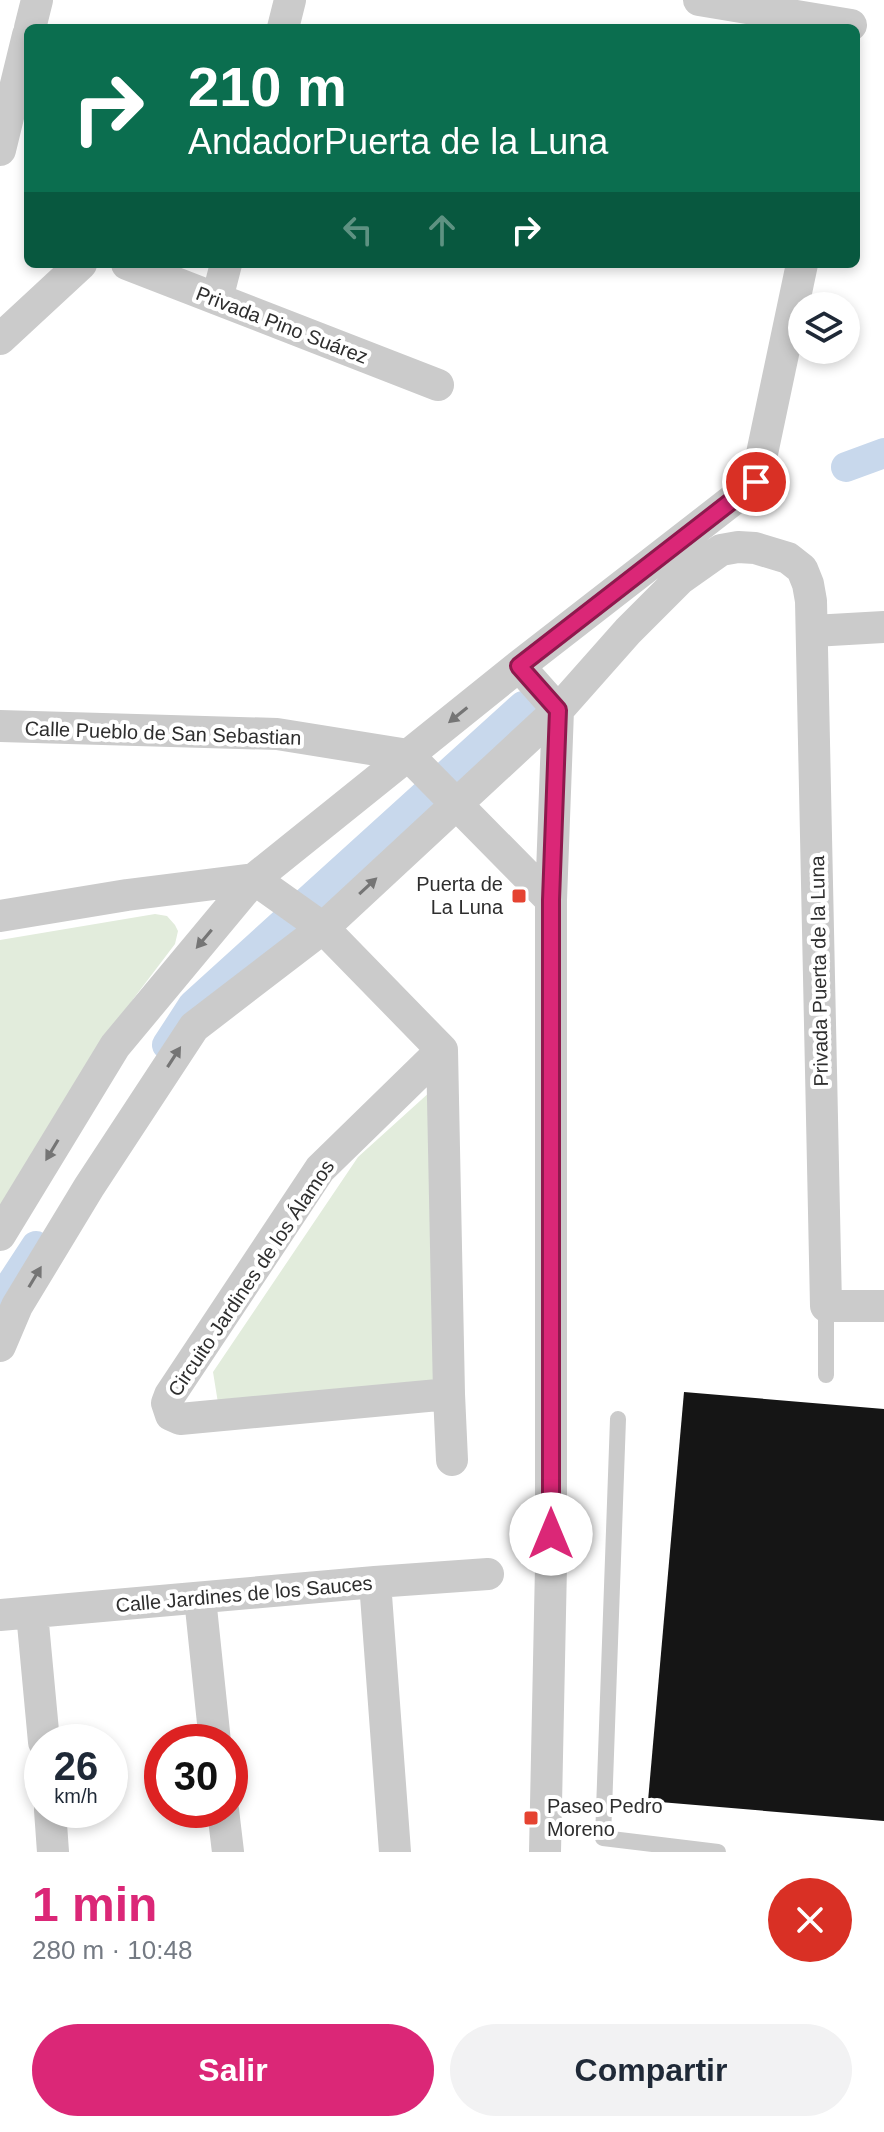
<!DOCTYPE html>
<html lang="es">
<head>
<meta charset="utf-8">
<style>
  :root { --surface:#fff; --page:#f2f2f3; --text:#1f2937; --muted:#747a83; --accent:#db2777 }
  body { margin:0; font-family:Arial,sans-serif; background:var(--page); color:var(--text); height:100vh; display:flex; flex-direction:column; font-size:30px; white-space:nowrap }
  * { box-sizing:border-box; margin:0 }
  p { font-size:26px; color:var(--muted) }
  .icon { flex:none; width:44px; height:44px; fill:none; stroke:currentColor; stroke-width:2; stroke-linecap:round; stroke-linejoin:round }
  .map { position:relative; height:1852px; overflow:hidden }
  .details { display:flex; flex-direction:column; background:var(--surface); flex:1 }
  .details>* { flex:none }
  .top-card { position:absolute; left:24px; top:24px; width:836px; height:244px; border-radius:12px; box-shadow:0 4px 12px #0003; background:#0b6e4f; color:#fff; overflow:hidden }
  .controls { position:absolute; left:788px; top:292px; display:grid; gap:16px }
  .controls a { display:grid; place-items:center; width:72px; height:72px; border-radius:50%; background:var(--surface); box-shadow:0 4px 12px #0003; font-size:40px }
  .speed { position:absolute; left:24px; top:1724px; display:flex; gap:16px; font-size:40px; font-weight:700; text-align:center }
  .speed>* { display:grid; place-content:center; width:104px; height:104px; border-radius:50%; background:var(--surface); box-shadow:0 4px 12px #0003; line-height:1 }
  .speed small { font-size:20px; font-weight:400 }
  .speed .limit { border:12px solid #d22; background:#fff; color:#111 }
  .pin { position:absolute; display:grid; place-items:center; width:68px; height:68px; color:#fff; margin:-34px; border:4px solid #fff; border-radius:50%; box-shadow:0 2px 8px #0007 }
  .me { position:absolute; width:88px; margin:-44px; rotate:0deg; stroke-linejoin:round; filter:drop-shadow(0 0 6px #0008) }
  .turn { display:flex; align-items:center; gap:28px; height:168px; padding:0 32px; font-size:36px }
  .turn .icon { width:104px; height:104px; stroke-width:2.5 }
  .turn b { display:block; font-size:56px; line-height:68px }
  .lanes { display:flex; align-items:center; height:76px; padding:0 32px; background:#0003; justify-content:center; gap:40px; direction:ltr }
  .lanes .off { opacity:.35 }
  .round { display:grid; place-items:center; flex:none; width:84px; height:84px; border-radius:42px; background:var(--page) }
  .headline { display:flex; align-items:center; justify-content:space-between; height:136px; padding:0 32px }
  h1 { font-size:48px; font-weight:600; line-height:60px; color:var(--accent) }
  .button { display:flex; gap:16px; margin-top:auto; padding:16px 32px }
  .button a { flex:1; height:92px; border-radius:48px; background:var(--accent); color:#fff; font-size:32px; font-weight:600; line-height:92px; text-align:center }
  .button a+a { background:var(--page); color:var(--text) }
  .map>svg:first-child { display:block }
  .green { fill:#e2ecdc }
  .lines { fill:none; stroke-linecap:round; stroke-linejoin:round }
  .canal { stroke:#c8d8ec; stroke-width:30 }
  .building { fill:#151515 }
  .lane { stroke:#cbcbcb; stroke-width:16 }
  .street { stroke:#cbcbcb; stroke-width:32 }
  .oneway { fill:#757575 }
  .route-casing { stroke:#8e194d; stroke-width:20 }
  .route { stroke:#db2777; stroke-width:14 }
  .poi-dot { fill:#e54331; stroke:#fff; stroke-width:3 }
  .labels { text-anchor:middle; stroke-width:8; stroke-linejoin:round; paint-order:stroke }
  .street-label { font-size:20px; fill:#2e2e2e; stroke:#fff }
  .poi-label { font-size:20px; fill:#2e2e2e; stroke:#fff; text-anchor:end }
</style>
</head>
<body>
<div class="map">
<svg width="884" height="1852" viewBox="0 0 884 1852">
  <rect width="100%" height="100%" fill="#fff"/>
  <path class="green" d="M155 914 167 916 175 925 178 931 175 944 134 998 0 1209V940Z
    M431 1091 436 1380 218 1403 213 1372 358 1157Z"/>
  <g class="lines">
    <path class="canal" d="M846 467 884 453
      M167 1045 193 1005 523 706
      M0 1301 36 1246"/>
  </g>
  <path class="building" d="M684 1392 884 1409V1821L648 1801Z"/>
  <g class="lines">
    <path class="lane" d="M826 1306V1375
      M618 1419 603 1838 718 1852"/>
    <path class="street" d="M699 0 851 25
      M30 28 37 0
      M283 28 290 0
      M0 150 28 35
      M127 264 438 385
      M217 299 226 264
      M0 339 81 264
      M813 631 884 627
      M519 666 558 710 551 900V1566L545 1852
      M0 726 277 734 408 755 551 900
      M0 916 127 895 254 879 323 928 442 1050 449 1394 452 1460
      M442 1050 320 1169 170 1395 167 1403 171 1415 180 1419 449 1394
      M0 1235 115 1046 254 879 519 666 756 482 802 264
      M0 1346 17 1306 89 1187 194 1027 323 928 558 710 628 631 680 579 721 550 738 547 755 548 788 558 802 569 808 584 811 601 826 1306H884
      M375 1582 395 1852
      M200 1598 215 1742
      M32 1613 44 1742
      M0 1615 375 1582 488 1574
      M50 1810 53 1852
      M223 1810 228 1852"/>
  </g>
  <defs><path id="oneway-solid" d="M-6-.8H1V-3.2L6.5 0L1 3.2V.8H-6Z" transform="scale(2)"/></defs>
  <g class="oneway">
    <use href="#oneway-solid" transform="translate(458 715) rotate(141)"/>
    <use href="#oneway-solid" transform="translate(368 886) rotate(-43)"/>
    <use href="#oneway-solid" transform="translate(204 939) rotate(130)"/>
    <use href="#oneway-solid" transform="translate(174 1057) rotate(-57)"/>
    <use href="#oneway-solid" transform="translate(52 1150) rotate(121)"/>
    <use href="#oneway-solid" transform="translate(35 1277) rotate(-59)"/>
  </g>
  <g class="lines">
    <g class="route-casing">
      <path id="route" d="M551 1534V900L558 710 519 666 756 482"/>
    </g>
    <use href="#route" class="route"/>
  </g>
  <g class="poi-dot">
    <rect x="511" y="888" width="16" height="16" rx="4"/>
    <rect x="523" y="1810" width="16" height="16" rx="4"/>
  </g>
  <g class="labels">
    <g class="street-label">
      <text transform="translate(282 325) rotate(21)" y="7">Privada Pino Suárez</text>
      <text transform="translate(163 733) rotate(2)" y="7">Calle Pueblo de San Sebastian</text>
      <text transform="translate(819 971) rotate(-91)" y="7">Privada Puerta de la Luna</text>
      <text transform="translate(251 1278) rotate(-56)" y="7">Circuito Jardines de los Álamos</text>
      <text transform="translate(244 1594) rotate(-5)" y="7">Calle Jardines de los Sauces</text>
    </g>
    <g class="poi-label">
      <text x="503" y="891">Puerta de<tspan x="503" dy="23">La Luna</tspan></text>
      <text x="547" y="1813" text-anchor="start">Paseo Pedro<tspan x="547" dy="23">Moreno</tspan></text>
    </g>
  </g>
</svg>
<div class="controls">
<a><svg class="icon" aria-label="layers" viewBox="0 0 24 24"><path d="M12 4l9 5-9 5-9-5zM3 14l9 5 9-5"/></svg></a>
</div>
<div class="speed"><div>26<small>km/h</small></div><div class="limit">30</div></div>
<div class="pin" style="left:756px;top:482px;background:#d93025"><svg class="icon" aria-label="arrive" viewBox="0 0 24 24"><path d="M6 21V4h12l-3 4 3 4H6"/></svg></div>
<svg class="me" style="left:551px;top:1534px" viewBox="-20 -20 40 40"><circle r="19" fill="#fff"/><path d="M0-13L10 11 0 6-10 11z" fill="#db2777"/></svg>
<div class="top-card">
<div class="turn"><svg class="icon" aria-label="right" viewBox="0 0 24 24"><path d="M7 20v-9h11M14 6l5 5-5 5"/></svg><div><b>210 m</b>AndadorPuerta de la Luna</div></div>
<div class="lanes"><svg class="icon off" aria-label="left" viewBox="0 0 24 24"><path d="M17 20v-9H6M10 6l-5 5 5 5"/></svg><svg class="icon off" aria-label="ahead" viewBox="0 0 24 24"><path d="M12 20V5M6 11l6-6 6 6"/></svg><svg class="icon" aria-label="right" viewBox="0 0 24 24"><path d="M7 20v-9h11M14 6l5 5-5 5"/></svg></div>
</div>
</div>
<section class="details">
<div class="headline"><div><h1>1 min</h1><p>280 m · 10:48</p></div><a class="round" style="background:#d93025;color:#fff"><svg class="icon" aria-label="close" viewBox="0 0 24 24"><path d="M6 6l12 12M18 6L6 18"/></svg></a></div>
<div class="button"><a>Salir</a><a>Compartir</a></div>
</section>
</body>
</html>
